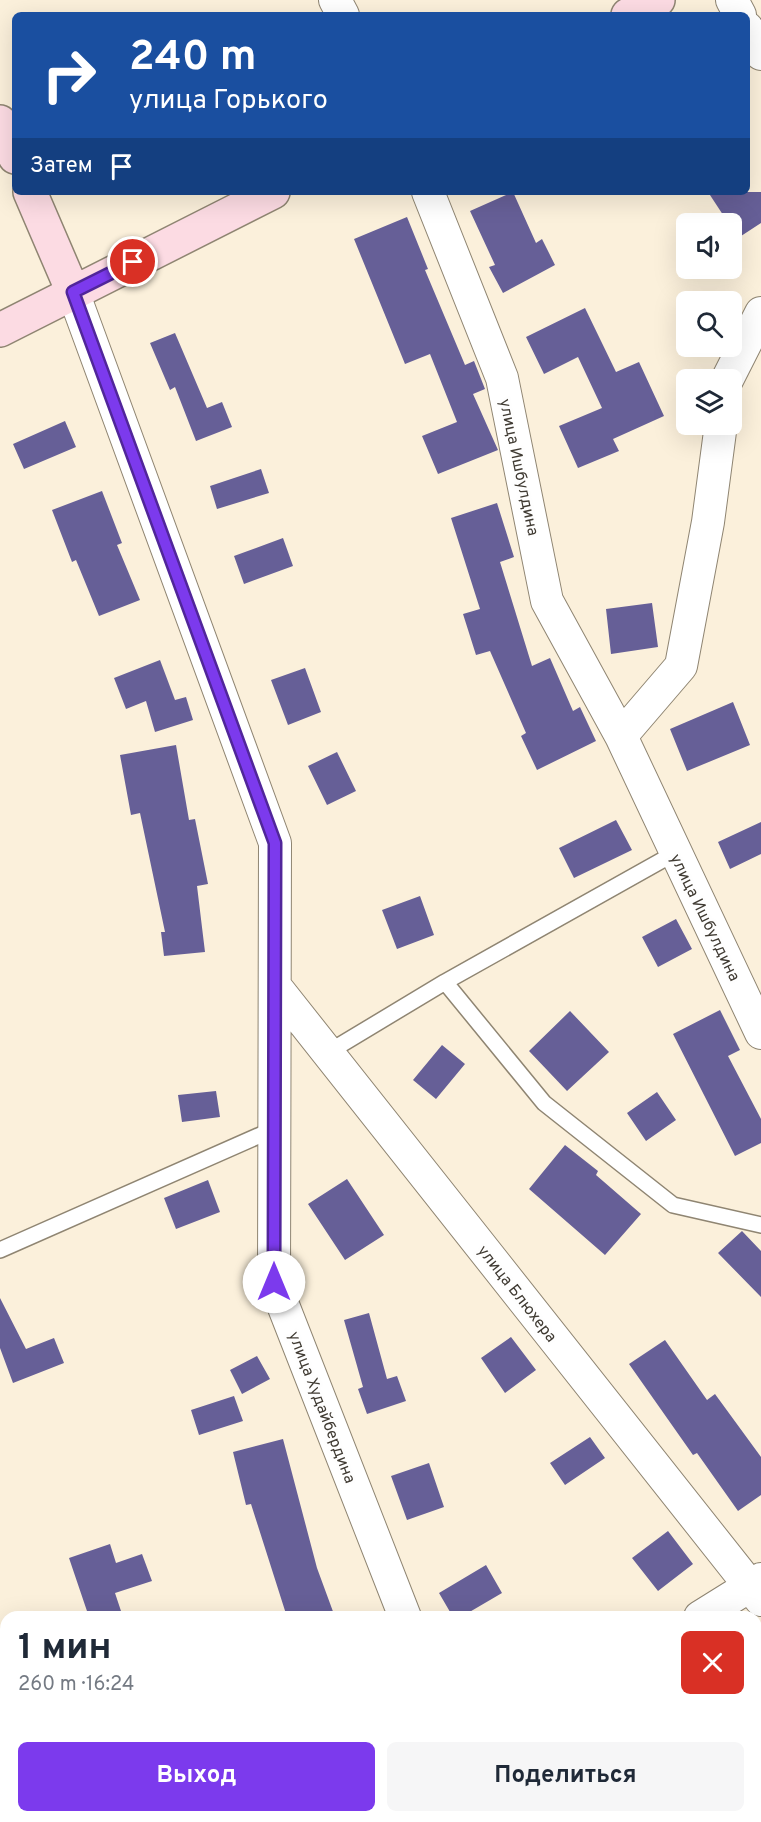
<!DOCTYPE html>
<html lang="ru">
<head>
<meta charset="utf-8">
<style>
  :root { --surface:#fff; --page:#f6f6f7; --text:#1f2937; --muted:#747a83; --accent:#7c3aed }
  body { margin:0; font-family:Overpass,sans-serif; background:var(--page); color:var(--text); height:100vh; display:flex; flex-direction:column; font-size:22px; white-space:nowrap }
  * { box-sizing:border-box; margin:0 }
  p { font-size:20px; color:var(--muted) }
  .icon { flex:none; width:33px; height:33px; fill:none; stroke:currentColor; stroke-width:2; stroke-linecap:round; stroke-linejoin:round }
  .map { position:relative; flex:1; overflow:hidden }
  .panel { position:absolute; left:0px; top:1611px; width:762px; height:212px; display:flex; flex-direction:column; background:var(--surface); border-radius:18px 18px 0 0; box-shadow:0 6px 24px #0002 }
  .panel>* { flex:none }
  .hud { position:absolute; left:12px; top:12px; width:738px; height:183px; border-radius:9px; box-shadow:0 6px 24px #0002; background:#1a4fa0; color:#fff; overflow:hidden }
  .fabs { position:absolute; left:676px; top:213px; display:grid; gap:12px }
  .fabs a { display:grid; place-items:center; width:66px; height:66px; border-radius:9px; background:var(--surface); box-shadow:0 6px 24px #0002; font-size:30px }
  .pin { position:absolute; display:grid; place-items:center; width:51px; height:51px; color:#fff; margin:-26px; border:3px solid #fff; border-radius:50%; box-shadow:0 2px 6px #0007 }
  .me { position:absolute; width:66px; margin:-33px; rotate:0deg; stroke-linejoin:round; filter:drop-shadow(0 0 4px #0008) }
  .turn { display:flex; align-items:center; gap:21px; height:126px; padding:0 18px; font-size:27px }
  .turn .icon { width:78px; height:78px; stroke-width:2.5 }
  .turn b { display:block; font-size:42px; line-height:51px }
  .then { display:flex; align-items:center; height:57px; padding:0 18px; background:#0003; gap:12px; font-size:22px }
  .round { display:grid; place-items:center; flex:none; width:63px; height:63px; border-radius:9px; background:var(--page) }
  .head { display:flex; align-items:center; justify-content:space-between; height:102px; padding:0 18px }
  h1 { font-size:36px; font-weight:700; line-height:45px }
  .primary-button { display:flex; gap:12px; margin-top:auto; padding:12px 18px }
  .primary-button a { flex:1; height:69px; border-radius:9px; background:var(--accent); color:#fff; font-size:24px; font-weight:700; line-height:69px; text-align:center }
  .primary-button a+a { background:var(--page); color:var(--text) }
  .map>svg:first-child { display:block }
  .building { fill:#665f97 }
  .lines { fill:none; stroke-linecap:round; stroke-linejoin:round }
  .lane-casing { stroke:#8f8572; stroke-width:18 }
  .street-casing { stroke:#8f8572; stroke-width:34 }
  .secondary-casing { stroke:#8f8572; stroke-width:36 }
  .lane { stroke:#fff; stroke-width:15 }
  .street { stroke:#fff; stroke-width:32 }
  .secondary { stroke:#fcdbe3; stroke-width:33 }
  .route-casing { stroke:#51269a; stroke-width:15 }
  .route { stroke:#7c3aed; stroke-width:10 }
  .labels { text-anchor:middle; stroke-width:6; stroke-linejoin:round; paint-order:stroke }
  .street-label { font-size:16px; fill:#403b33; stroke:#fefefe }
</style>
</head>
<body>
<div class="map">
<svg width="761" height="1822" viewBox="0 0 761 1822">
  <rect width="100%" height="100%" fill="#fbf0db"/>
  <path class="building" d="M513 192 536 243 542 239 555 265 503 293 489 267 495 265 470 211Z
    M708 192H761V223L738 238 732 224H729Z
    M407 217 428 269 425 270 465 365 474 361 485 389 473 394 498 450 438 474 422 436 457 422 430 354 405 364 354 239Z
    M585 308 616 372 639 362 664 416 613 439 619 451 578 468 559 426 602 408 578 357 544 374 526 337Z
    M175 333 207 408 222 402 232 427 196 441 175 387 170 390 150 343Z
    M65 421 76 447 24 469 13 444Z
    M261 469 269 493 217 509 210 486Z
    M102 491 122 543 117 545 140 600 99 616 76 560 72 562 52 510Z
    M497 503 514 557 500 562 532 666 550 658 573 711 580 707 596 741 537 770 521 736 526 733 490 651 476 655 463 614 480 609 451 518Z
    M283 538 293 566 244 584 234 556Z
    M652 603 658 647 611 654 606 609Z
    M160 660 175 700 186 697 193 720 155 732 146 701 126 709 114 678Z
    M305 668 321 712 288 725 271 680Z
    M733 702 750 745 687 771 670 729Z
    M176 745 189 820 195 819 208 884 197 886 205 952 164 956 161 932H165L140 813 131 815 120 755Z
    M337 752 356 791 327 805 308 766Z
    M616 820 632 850 574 878 559 848Z
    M761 822V854L730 869 718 842Z
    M420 896 434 935 397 949 382 910Z
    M676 919 692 949 658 967 642 937Z
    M720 1010 740 1050 728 1056 761 1119V1143L735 1156 673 1034Z
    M570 1011 609 1052 567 1091 529 1051Z
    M442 1045 465 1064 436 1099 413 1080Z
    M216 1091 220 1117 182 1122 178 1095Z
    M657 1092 676 1120 646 1141 627 1113Z
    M565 1145 598 1171 596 1175 641 1214 605 1255 529 1189Z
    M347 1179 384 1235 345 1260 308 1204Z
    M208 1180 220 1212 176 1229 164 1198Z
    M742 1231 761 1251V1297L718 1253Z
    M0 1298 26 1349 54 1338 64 1363 13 1383 0 1348Z
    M369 1313 387 1379 397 1376 406 1401 367 1414 358 1389 363 1387 344 1320Z
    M511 1337 536 1370 505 1393 481 1358Z
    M665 1340 707 1400 715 1394 761 1457V1495L738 1511 697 1453 693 1455 629 1364Z
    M257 1356 270 1379 242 1394 230 1370Z
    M234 1396 243 1421 199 1435 191 1410Z
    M590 1437 605 1458 565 1485 550 1463Z
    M283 1439 317 1568 335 1617H287L251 1504 246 1505 233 1452Z
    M429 1463 444 1507 407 1520 391 1476Z
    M668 1531 693 1564 658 1591 632 1558Z
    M110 1544 116 1563 142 1554 152 1581 115 1593 123 1617H89L69 1558Z
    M486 1565 502 1593 461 1617H453L439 1593Z"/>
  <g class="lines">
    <g class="lane-casing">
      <path id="lane" d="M445 982 544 1103 673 1205 761 1225
        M327 1053 445 982 675 853
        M0 1250 274 1129"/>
    </g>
    <g class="street-casing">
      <path id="street" d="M335 0 343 15
        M732 0 740 15
        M747 28 761 54
        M428 192 502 378 547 601 621 736 761 1033
        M73 292 275 843 274 1282 405 1617
        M727 380 761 313
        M621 736 681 666 708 522 721 424
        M275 986 761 1600
        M700 1617 761 1579
        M539 1816 543 1822
        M349 1822 360 1816"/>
    </g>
    <g class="secondary-casing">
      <path id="secondary" d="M628 15 658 0
        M0 122 15 157
        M30 192 73 292
        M0 330 273 192"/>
    </g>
    <use href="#lane" class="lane"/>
    <use href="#street" class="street"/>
    <use href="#secondary" class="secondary"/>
  </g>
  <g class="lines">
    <g class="route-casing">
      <path id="route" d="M133 262 73 292 275 843 274 1282"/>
    </g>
    <use href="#route" class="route"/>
  </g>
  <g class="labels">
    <g class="street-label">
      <text transform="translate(520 467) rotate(78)" y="6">улица Ишбулдина</text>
      <text transform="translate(706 917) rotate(64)" y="6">улица Ишбулдина</text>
      <text transform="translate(518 1293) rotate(52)" y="6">улица Блюхера</text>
      <text transform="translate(323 1407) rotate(69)" y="6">улица Худайбердина</text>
    </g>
  </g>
</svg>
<div class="fabs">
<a><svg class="icon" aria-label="sound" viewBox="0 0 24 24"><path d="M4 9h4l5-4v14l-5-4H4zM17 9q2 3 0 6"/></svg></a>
<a><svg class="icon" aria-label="search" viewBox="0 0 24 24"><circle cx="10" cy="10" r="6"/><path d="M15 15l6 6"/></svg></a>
<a><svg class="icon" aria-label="layers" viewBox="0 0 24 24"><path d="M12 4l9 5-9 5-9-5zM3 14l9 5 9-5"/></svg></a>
</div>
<div class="pin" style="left:133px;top:262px;background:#d93025"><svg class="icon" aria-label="arrive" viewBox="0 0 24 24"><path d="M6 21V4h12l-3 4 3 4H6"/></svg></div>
<svg class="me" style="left:274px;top:1282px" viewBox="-20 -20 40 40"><circle r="19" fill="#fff"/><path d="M0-13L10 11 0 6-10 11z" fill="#7c3aed"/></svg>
<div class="hud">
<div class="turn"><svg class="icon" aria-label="right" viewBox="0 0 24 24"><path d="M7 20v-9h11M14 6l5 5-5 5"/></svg><div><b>240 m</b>улица Горького</div></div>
<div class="then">Затем<svg class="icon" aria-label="arrive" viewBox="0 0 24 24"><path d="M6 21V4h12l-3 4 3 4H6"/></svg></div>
</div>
<section class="panel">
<div class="head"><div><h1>1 мин</h1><p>260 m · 16:24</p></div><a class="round" style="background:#d93025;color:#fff"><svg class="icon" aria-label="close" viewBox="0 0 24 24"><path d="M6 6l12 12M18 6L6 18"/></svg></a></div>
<div class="primary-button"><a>Выход</a><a>Поделиться</a></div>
</section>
</div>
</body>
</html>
